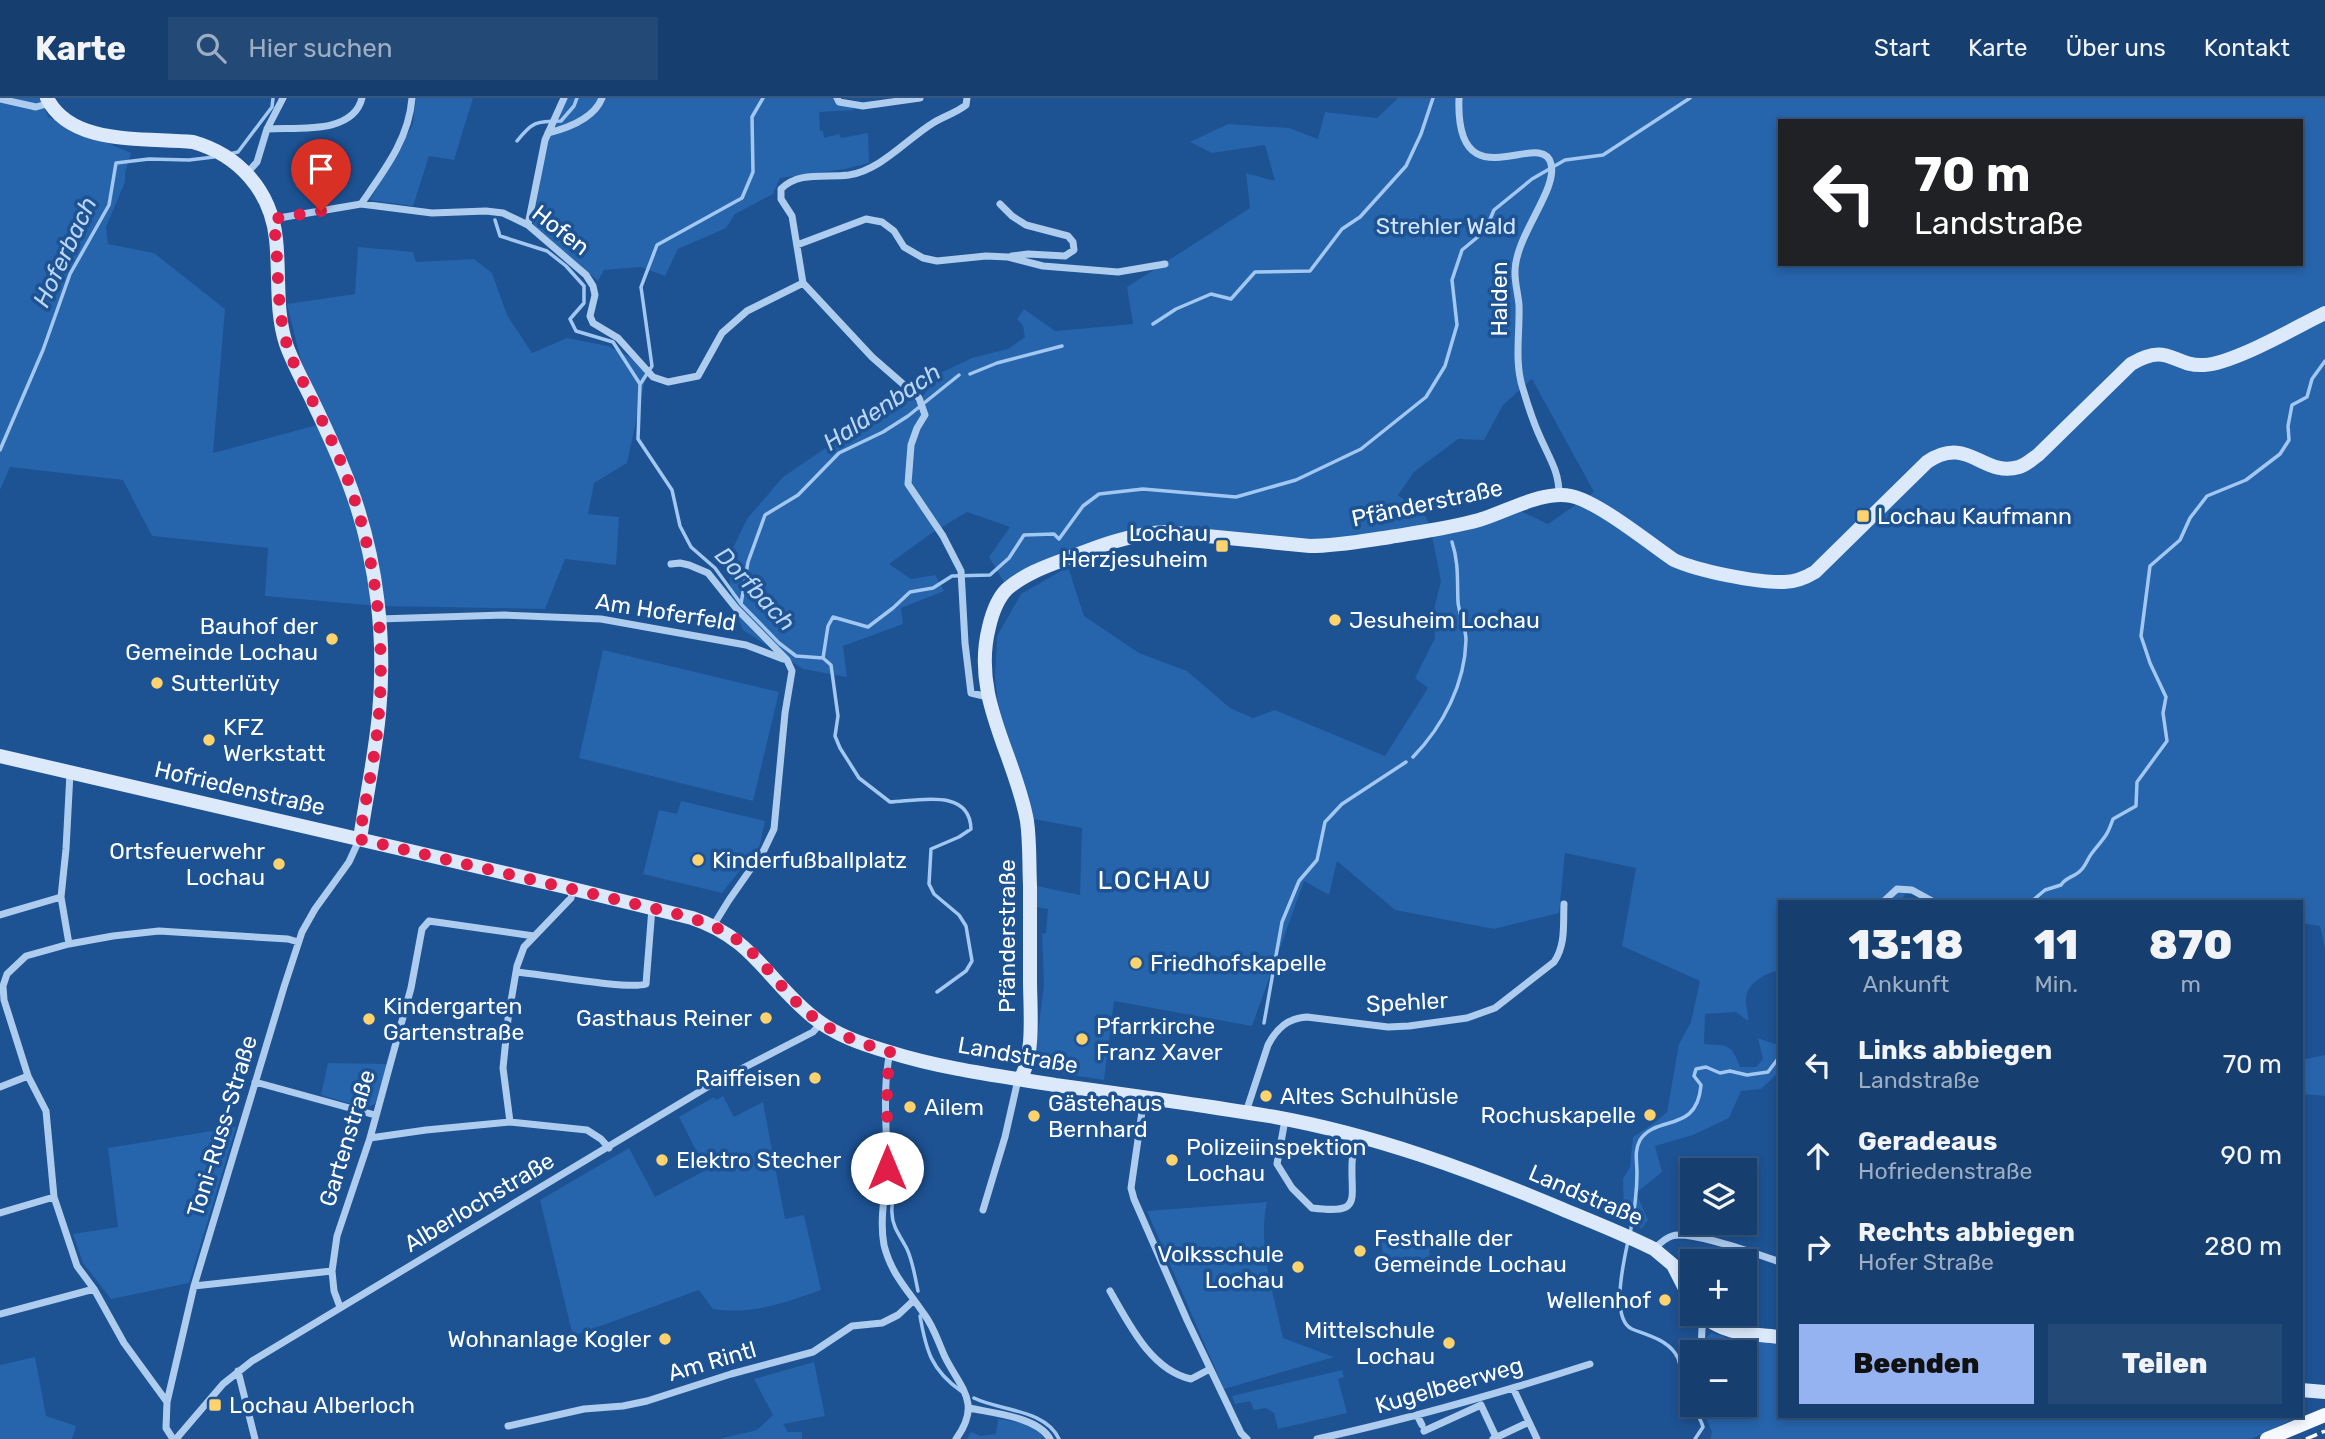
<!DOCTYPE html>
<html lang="de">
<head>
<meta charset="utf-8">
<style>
  :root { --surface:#163e6e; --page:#234976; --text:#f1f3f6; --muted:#9eaec2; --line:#355781; --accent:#95b2f1 }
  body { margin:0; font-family:Rubik,sans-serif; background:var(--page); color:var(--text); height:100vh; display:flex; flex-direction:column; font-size:26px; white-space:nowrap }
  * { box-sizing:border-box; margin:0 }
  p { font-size:23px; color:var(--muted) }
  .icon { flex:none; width:38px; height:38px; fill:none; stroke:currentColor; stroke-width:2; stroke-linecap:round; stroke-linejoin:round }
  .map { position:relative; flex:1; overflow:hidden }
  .side { position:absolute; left:1778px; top:802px; width:525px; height:518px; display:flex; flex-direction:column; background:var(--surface); border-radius:0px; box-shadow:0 4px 10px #0003,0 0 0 2px var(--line) }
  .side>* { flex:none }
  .banner { position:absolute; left:1778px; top:21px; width:525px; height:147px; border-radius:0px; box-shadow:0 4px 10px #0003,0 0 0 2px var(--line); background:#202124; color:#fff; overflow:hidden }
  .buttons { position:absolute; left:1680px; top:1060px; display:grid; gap:14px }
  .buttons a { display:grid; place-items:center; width:77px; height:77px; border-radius:0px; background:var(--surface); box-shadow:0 4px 10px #0003,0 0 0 2px var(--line); font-size:35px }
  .pin { position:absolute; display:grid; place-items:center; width:60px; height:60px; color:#fff; margin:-72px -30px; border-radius:50% 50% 50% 0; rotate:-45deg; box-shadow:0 0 7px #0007 }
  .pin .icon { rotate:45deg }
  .me { position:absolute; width:77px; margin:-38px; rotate:0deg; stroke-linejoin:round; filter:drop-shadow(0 0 5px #0008) }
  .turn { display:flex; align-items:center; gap:24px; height:147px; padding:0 21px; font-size:32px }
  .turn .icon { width:91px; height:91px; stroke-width:2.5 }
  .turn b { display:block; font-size:49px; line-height:60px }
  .eta { display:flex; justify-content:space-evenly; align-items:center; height:119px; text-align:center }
  .eta b { font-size:42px; font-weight:800; line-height:49px }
  .cta { display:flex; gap:14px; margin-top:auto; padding:14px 21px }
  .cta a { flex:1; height:80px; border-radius:0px; background:var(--accent); color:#111; font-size:28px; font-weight:800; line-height:80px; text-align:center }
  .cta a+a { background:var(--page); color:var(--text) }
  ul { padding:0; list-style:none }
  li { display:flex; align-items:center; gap:21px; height:91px; padding:0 21px }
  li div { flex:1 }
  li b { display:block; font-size:26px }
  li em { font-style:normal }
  header { display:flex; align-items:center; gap:42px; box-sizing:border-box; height:98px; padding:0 35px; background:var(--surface); border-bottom:2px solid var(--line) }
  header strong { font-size:33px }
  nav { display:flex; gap:38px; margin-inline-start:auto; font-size:24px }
  .search { width:490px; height:63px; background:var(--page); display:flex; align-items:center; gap:18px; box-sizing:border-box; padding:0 24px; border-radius:0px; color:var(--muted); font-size:26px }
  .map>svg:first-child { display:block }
  .green { fill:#2664ac; fill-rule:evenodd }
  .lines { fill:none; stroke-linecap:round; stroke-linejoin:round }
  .stream { stroke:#a2c7f0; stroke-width:3.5 }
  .street { stroke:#aeccee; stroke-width:7 }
  .secondary { stroke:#dbe9fa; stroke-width:14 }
  .primary { stroke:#f6f9ff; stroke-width:14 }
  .rail { stroke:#fff; stroke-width:3.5; stroke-dasharray:12 5; stroke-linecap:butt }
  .route { stroke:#e11d48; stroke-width:12; stroke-dasharray:0 21.6 }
  .poi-dot { fill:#fed26d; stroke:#1d5293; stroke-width:2.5 }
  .labels { text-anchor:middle; stroke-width:7; stroke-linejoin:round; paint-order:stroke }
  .park-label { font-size:23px; fill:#d5e6fa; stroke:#1d5293 }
  .street-label { font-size:23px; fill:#fff; stroke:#1d5293 }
  .poi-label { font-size:23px; fill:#fff; stroke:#1d5293; text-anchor:start }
  .water-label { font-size:24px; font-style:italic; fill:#bbd6f5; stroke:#1d5293 }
  .quarter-label { font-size:26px; letter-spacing:2px; fill:#fff; stroke:#1d5293 }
</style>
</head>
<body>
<header>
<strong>Karte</strong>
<div class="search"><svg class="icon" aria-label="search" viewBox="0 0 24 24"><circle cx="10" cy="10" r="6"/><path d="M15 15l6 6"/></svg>Hier suchen</div>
<nav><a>Start</a><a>Karte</a><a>Über uns</a><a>Kontakt</a></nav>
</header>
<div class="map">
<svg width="2325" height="1341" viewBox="0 0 2325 1341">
  <rect width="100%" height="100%" fill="#1d5293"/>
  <path class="green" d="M0 0H41L48 19 131 55 125 75V84L106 129 108 146 154 155 225 211 213 355 317 327 287 206 355 196 358 149 413 154 416 164 474 161 492 175 507 217 532 255 567 240 608 248 648 268 627 365 594 385 588 416 619 419 616 467 565 461 545 511 378 508 265 498 268 450 152 438 123 382 10 369 0 392Z
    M416 0H473L454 62 429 58 413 108 370 102 413 26Z
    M564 0H837L855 12 819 14 820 33H823L824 40 839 36 841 40 868 35 869 65 845 71 780 80 773 96 735 116 726 130 678 151 665 178 641 169 604 172 598 183 533 127 548 35Z
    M1398 0H2325V850L2320 828 2301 825V803H1937L1911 789 1900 803H1780V872C1766 875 1748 884 1746 900 1745 908 1749 915 1748 923L1736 914 1705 916 1704 946C1727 948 1731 944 1740 969H1756L1763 961 1758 940 1775 946 1780 945V973L1761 991 1741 993 1729 1020 1693 1037 1655 1048 1662 1074 1636 1095 1648 1122 1641 1131 1624 1115 1623 1081 1630 1069 1633 1039 1653 1026 1667 1014 1679 946 1691 924 1700 883 1622 848 1636 770 1565 755 1559 815 1494 831 1395 812 1337 763 1329 797 1304 783 1252 928 1114 903 1104 982 1046 973 1035 958 1044 887 1042 836 1046 835 1048 811 1036 809 1037 788 1080 797 1082 730 1034 721 998 607 995 581 997 538 1021 496 1068 469 1084 518 1139 555 1187 573 1230 610 1253 620 1275 612 1385 658 1428 590 1415 580 1435 540 1434 511 1441 483 1431 433 1333 448 1145 436 1008 491 989 459 1010 429 967 414 932 435 889 466 911 481 935 477 944 493 901 510 903 526 843 548 847 579 803 571 743 532 731 500 729 458 747 421 783 379 846 336 867 328 862 315 898 289 919 306 934 278 972 260 1008 251 1025 239 1023 228 1017 221 1024 211 1055 233 1133 226 1127 189 1250 110 1246 75 1275 83 1265 47 1212 55 1190 44 1228 26 1289 30 1318 41 1325 14 1377 20ZM1780 23H2301V166H1780ZM1532 281 1594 394 1548 426 1514 410 1431 432 1426 419 1398 397 1414 374 1458 341 1484 342 1503 307Z
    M603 552 779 594 753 703 579 660Z
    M681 703 765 723 760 747 722 795 643 776 659 712 677 716Z
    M2325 957V998L2301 996V962Z
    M328 965 387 966 375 1006 365 1010 321 997Z
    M723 998 734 1019 763 1004 785 1121 804 1117 821 1192C785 1205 752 1217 713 1211L699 1192 573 1238 540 1102 629 1050 655 1099 706 1072 679 1019 714 999 716 1002Z
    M236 1029 189 1185 111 1201 83 1165 73 1136 118 1129 108 1050Z
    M1267 1104C1257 1149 1274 1196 1283 1240L1334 1259 1224 1291 1147 1113Z
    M1391 1136 1430 1139 1429 1166 1388 1176 1379 1138Z
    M1711 1235 1725 1239V1244L1732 1245 1733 1239 1780 1245V1318H2300L2251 1341H1710L1712 1334 1701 1307H1745V1255H1704V1242Z
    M35 1259 46 1318 76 1328 72 1341H0V1267Z
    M814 1264 825 1318 783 1326 788 1334H802V1341H719L757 1332 773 1317 754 1281Z
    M1342 1272 1344 1279 1338 1281 1347 1315 1278 1331 1274 1315 1266 1310 1254 1312 1250 1303 1235 1306 1232 1298Z
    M998 1321C1015 1324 1035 1325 1044 1341H967L971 1334 981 1338 996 1336Z"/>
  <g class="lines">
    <path class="stream" d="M517 43C532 24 536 23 561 23L574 8 577 0
      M229 56 238 54 272 9 273 0
      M495 122 500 138 547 153 566 168 584 188V205L570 221 576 233 613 244 640 286 638 341 672 392 680 428 691 449 715 470 741 506 779 545 796 558 823 560 831 567 838 618 835 638 840 650 859 680 890 704C916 703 970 689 971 731L959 739 931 751 929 786 934 796 959 817 966 828 972 863 966 873 937 894
      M1153 226 1176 211 1211 196 1231 201 1255 174 1310 173 1342 131 1360 119 1406 68 1421 36 1433 0
      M970 276 997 265 1062 248
      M641 285 652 268 641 189 657 147 742 100 753 74 752 19 763 0
      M0 352 43 252 70 176 109 107 116 65 149 61 189 62 214 59
      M741 506 748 464 765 417 798 397 839 355 883 334 908 318 959 277
      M823 560 828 528 833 519 868 529 893 510 910 494 933 490 952 478 990 477 1009 460 1024 437 1054 436 1059 441 1083 408 1099 396 1143 391 1236 399 1296 382 1361 351 1426 299 1445 268 1457 227 1452 182 1462 152 1485 133 1494 112 1532 81 1565 62 1603 57 1690 0
      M1413 659C1443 628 1465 586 1466 542 1466 529 1459 516 1458 504 1457 483 1459 465 1452 444
      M2032 803 2045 792 2061 787C2066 779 2072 780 2079 774 2086 769 2087 761 2092 755 2104 739 2106 741 2113 721L2136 708 2137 684 2167 643 2163 615 2166 599 2150 565 2141 538 2150 468 2180 442 2190 420 2207 398 2246 382 2280 356 2289 342 2288 328 2292 307 2307 299 2312 281 2325 263
      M1264 925 1282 824 1299 783 1317 762 1325 724 1342 706 1406 664
      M909 1057C905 1077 890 1094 892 1115 892 1129 901 1139 907 1151 913 1164 915 1179 918 1193
      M1630 1136C1634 1116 1637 1094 1637 1075 1637 1063 1634 1053 1640 1042 1657 1016 1697 1036 1701 987L1694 978 1696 971 1706 969 1720 975 1730 973 1747 977 1768 974 1780 958
      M1628 1143C1624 1162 1610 1221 1632 1231 1647 1237 1665 1241 1675 1255 1684 1267 1678 1283 1684 1297 1688 1309 1699 1313 1703 1329L1695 1341
      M920 1218C926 1252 931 1272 961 1293
      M974 1300C1000 1313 1045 1311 1059 1341"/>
    <path class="street" d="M837 0 839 4 863 8 920 0
      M967 0 966 7C956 15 944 18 933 25 907 41 881 72 849 77 825 80 799 73 781 91V101L792 118 803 185 872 259 919 300 925 317 917 330 911 347 908 386 943 438 961 473 965 545 971 595 988 599
      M1459 0C1455 108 1542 28 1551 66 1558 92 1514 139 1515 175 1515 186 1518 196 1519 207 1520 235 1514 264 1523 291 1528 308 1534 326 1541 341 1550 361 1559 374 1559 396
      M0 1 36 9 50 5
      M267 31C297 29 353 37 362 0
      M548 35C568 30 594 21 602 0
      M248 74 257 64 267 31 283 0
      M361 106C384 73 409 41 412 0
      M1000 106 1012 118 1026 127 1068 138 1073 144 1074 152 1065 158 1028 156 1012 158
      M273 121 361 106 432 115 486 113 503 115 528 127 586 177 593 188 595 197 590 218 593 225 618 240 653 279 668 284 698 278 722 235 747 213 803 185
      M528 127 545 42 564 0
      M797 147 866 121 882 124 894 133 904 149 923 160 937 163 986 158 1008 159 1043 168 1118 174 1165 166
      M671 466 680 465 689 467 708 475 736 510 787 562 792 573 785 615 774 731 764 752 729 802 713 828
      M379 521 504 517 601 521 746 547 783 561
      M70 675 66 751 61 799 69 846 26 858 7 876 3 888 4 902 28 978 46 1013 54 1099 77 1168 94 1191 124 1245 167 1304
      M1884 803 1897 791 1912 792 1932 803
      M0 817 61 799
      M69 846 113 838 159 833 288 841 298 844
      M516 874C541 876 628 892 646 886L652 810
      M890 954C882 991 887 1030 887 1067 886 1094 879 1120 884 1147 891 1176 908 1192 924 1216 934 1229 938 1244 945 1259 961 1291 982 1305 956 1341
      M255 984 375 1017
      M0 989 28 978
      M1144 1000 1131 1090 1134 1101 1187 1222 1241 1335 1247 1341
      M1246 1014 1268 947C1277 930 1288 920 1307 919L1388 929 1409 928 1467 920 1495 910 1554 864C1566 847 1563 826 1564 806
      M1285 1022 1277 1066 1292 1090 1312 1110C1362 1116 1351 1104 1352 1067 1352 1057 1355 1048 1356 1038
      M510 1024 503 970 508 921 517 868 524 849 571 800 573 791
      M370 1040 426 1032 510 1024 587 1032 601 1041 609 1050
      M983 1112 1005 1039 1017 986 1020 982
      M0 1115 54 1099
      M1654 1151C1659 1146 1665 1140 1672 1138 1691 1132 1759 1157 1780 1164
      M194 1188 332 1173
      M1110 1193C1129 1226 1151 1272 1191 1281L1210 1271
      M340 1209 334 1193 332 1173 337 1138 370 1040 411 890 422 831 429 823 534 838
      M0 1216 94 1191
      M1701 1255 1702 1230 1706 1221
      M238 1273 255 1341
      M1513 1290 1537 1341
      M1689 1308 1692 1302
      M969 1310C992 1315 1038 1319 1050 1341
      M1417 1317 1422 1327
      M508 1328 584 1311 623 1308 647 1303 731 1276 813 1254 852 1228 882 1225 898 1217 913 1203
      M1424 1333 1481 1307 1496 1339
      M173 1341 166 1330 167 1304 194 1188 284 889 302 834 315 811 349 764 359 742
      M176 1341 223 1286 252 1263 714 985 813 934 821 925
      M1317 1341C1409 1321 1500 1295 1590 1266
      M1493 1341 1529 1324"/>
    <path class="secondary" d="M47 0C71 49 147 39 193 44 239 57 271 93 276 141 280 177 275 212 286 246 293 266 304 285 313 304 327 333 340 361 351 391 377 462 386 541 379 616 375 658 366 700 360 741
      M0 658 561 788 692 820C753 840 767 882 813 919 835 937 862 946 889 954 943 971 1000 978 1055 987 1129 997 1202 1007 1275 1019 1374 1037 1470 1072 1562 1111 1593 1124 1624 1136 1654 1151L1673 1167 1692 1204
      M1020 981C1035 958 1030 910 1030 882 1030 850 1030 819 1030 787 1029 766 1030 744 1027 723 1015 656 971 600 989 529 992 516 997 501 1007 491 1023 477 1044 469 1063 462 1097 449 1129 436 1165 434L1310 448C1337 448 1363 443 1390 439 1420 434 1450 430 1479 422 1506 414 1543 392 1571 398 1599 404 1649 445 1674 462 1698 473 1758 485 1784 484 1795 484 1805 480 1815 474L1927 364C1968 336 1983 380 2019 369 2026 367 2032 361 2038 357L2131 266C2169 243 2173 269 2204 267 2235 265 2296 229 2325 215
      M1702 1216C1722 1237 1753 1236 1780 1239
      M2301 1292 2325 1294"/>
    <path class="primary" d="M2267 1341 2325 1317"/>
    <path class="rail" d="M2306 1341 2325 1333"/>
  </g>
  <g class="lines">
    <path class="route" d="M321 113 273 121C280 162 275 203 286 243 290 261 301 279 309 296 325 328 341 360 352 394 376 465 385 540 379 615 376 657 366 699 359 741L665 813C693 820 721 828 744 847 770 870 788 901 816 921 838 938 864 946 890 954L887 988V1070"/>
  </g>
  <g class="poi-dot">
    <rect x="1856" y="411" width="14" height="14" rx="3.5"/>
    <rect x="1215" y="441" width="14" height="14" rx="3.5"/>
    <circle cx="1335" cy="522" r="7"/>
    <circle cx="332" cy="541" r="7"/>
    <circle cx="157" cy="585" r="7"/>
    <circle cx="209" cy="642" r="7"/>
    <circle cx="698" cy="762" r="7"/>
    <circle cx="279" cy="766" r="7"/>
    <circle cx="1136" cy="865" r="7"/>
    <circle cx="766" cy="920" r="7"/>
    <circle cx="369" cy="921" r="7"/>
    <circle cx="1082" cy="941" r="7"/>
    <circle cx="815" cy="980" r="7"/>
    <circle cx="1266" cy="998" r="7"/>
    <circle cx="910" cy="1009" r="7"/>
    <circle cx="1650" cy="1017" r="7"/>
    <circle cx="1034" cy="1018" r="7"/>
    <circle cx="662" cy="1062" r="7"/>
    <circle cx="1172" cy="1062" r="7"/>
    <circle cx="1360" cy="1153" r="7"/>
    <circle cx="1298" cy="1169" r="7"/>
    <circle cx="1665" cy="1202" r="7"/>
    <circle cx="665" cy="1241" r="7"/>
    <circle cx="1449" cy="1245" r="7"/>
    <rect x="208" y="1300" width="14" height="14" rx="3.5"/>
  </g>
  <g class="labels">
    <g class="park-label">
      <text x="1446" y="136">Strehler Wald</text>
    </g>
    <g class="street-label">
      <text transform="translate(561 132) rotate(38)" y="8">Hofen</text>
      <text transform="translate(1499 201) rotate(-90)" y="8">Halden</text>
      <text transform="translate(1427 405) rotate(-12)" y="8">Pfänderstraße</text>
      <text transform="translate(666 514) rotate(9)" y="8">Am Hoferfeld</text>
      <text transform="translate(240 690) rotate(13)" y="8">Hofriedenstraße</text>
      <text transform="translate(1007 838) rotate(-90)" y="8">Pfänderstraße</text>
      <text transform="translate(1407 904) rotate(-3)" y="8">Spehler</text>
      <text transform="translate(1018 957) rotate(10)" y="8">Landstraße</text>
      <text transform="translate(222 1028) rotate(-73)" y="8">Toni-Russ-Straße</text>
      <text transform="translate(347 1040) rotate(-73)" y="8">Gartenstraße</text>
      <text transform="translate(1586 1097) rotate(23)" y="8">Landstraße</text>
      <text transform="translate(479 1104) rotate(-31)" y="8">Alberlochstraße</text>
      <text transform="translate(712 1263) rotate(-16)" y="8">Am Rintl</text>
      <text transform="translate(1449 1287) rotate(-16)" y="8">Kugelbeerweg</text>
    </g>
    <g class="poi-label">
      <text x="1877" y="426">Lochau Kaufmann</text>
      <text x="1208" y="443" text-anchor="end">Lochau<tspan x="1208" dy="26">Herzjesuheim</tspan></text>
      <text x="1349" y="530">Jesuheim Lochau</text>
      <text x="318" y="536" text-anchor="end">Bauhof der<tspan x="318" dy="26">Gemeinde Lochau</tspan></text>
      <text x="171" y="593">Sutterlüty</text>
      <text x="223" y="637">KFZ<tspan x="223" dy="26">Werkstatt</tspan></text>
      <text x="265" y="761" text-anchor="end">Ortsfeuerwehr<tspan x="265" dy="26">Lochau</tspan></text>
      <text x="712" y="770">Kinderfußballplatz</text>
      <text x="1150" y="873">Friedhofskapelle</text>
      <text x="383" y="916">Kindergarten<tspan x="383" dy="26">Gartenstraße</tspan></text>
      <text x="752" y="928" text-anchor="end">Gasthaus Reiner</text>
      <text x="1096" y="936">Pfarrkirche<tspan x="1096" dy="26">Franz Xaver</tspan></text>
      <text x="801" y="988" text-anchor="end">Raiffeisen</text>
      <text x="1280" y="1006">Altes Schulhüsle</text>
      <text x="1048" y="1013">Gästehaus<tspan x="1048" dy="26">Bernhard</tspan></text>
      <text x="924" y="1017">Ailem</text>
      <text x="1636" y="1025" text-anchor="end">Rochuskapelle</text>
      <text x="1186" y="1057">Polizeiinspektion<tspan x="1186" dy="26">Lochau</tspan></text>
      <text x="676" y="1070">Elektro Stecher</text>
      <text x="1374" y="1148">Festhalle der<tspan x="1374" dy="26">Gemeinde Lochau</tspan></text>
      <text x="1284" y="1164" text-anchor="end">Volksschule<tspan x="1284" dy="26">Lochau</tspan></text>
      <text x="1651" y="1210" text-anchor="end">Wellenhof</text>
      <text x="1435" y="1240" text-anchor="end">Mittelschule<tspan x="1435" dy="26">Lochau</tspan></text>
      <text x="651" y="1249" text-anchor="end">Wohnanlage Kogler</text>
      <text x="229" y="1315">Lochau Alberloch</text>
    </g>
    <g class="water-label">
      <text transform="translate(65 154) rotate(-65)" y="8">Hoferbach</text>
      <text transform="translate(882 309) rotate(-34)" y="8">Haldenbach</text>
      <text transform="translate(755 491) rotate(47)" y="8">Dorfbach</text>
    </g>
    <g class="quarter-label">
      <text x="1155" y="791">LOCHAU</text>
    </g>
  </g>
</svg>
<div class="buttons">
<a><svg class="icon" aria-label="layers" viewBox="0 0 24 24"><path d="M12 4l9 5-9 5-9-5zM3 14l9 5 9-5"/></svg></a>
<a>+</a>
<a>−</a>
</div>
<div class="pin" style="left:321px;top:113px;background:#d93025"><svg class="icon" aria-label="arrive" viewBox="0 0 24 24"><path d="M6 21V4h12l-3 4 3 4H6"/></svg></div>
<svg class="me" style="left:887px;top:1070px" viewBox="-20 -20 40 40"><circle r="19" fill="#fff"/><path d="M0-13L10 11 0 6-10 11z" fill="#e11d48"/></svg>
<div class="banner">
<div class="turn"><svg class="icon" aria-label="left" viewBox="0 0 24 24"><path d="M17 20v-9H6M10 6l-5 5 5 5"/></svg><div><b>70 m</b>Landstraße</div></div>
</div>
<section class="side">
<div class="eta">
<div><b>13:18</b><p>Ankunft</p></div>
<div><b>11</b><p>Min.</p></div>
<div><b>870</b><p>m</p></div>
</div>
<ul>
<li><svg class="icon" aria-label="left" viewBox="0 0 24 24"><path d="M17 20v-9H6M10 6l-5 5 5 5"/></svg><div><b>Links abbiegen</b><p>Landstraße</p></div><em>70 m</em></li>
<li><svg class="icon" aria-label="ahead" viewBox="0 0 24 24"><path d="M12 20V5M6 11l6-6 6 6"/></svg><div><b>Geradeaus</b><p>Hofriedenstraße</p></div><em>90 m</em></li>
<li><svg class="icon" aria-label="right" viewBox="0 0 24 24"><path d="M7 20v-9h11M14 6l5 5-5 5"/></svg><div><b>Rechts abbiegen</b><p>Hofer Straße</p></div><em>280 m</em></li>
</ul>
<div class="cta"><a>Beenden</a><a>Teilen</a></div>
</section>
</div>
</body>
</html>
